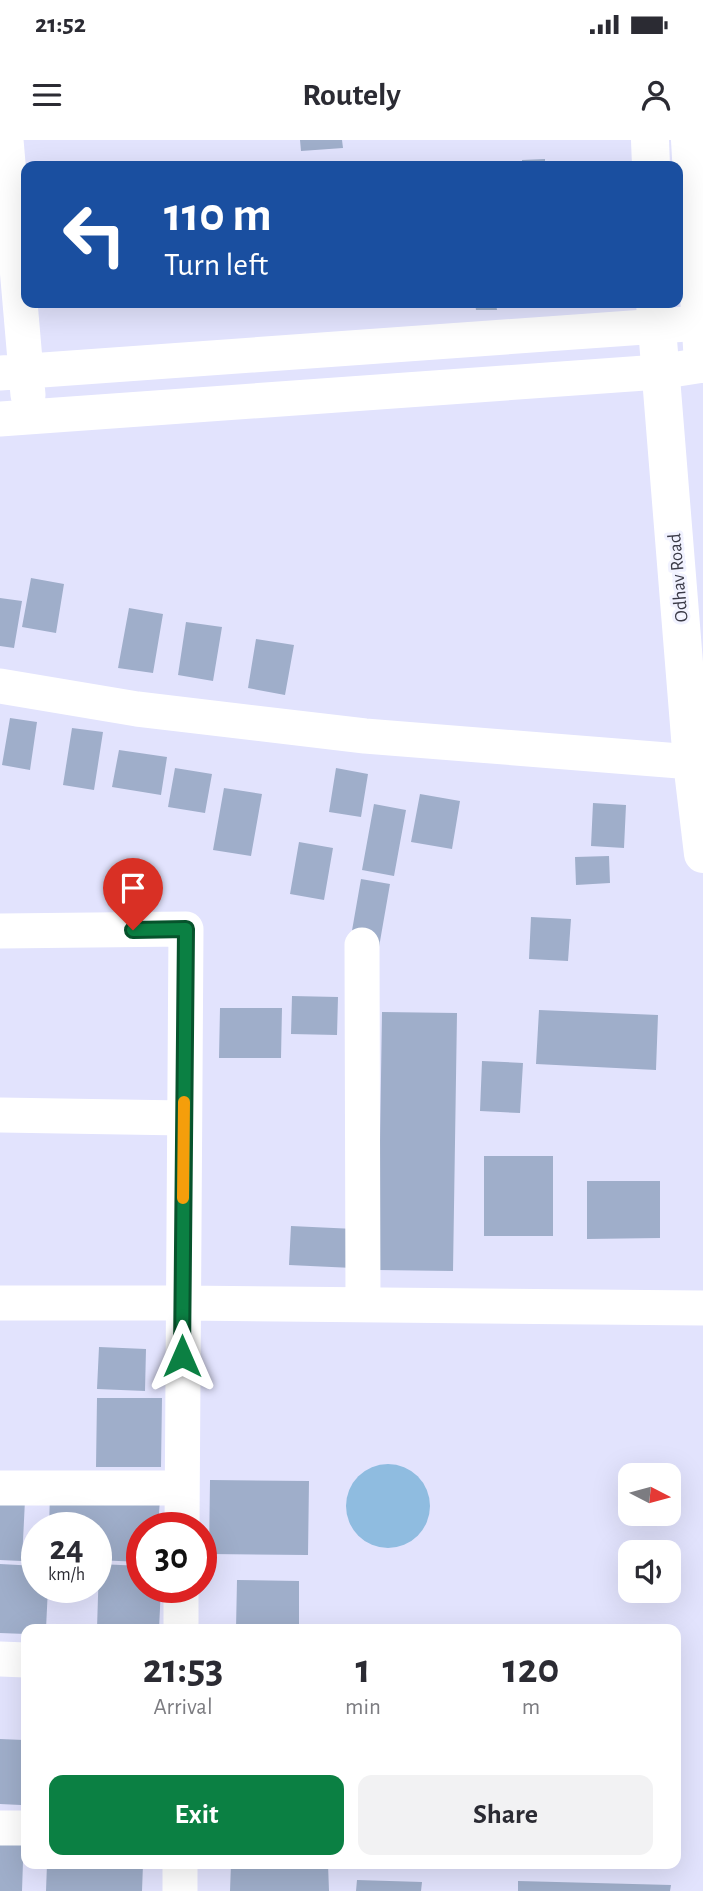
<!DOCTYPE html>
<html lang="en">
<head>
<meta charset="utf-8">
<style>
  :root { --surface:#fff; --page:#f2f2f3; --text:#2b2b33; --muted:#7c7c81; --accent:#0b8043 }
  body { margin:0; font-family:"Alegreya Sans",sans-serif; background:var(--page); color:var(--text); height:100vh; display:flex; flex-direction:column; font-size:26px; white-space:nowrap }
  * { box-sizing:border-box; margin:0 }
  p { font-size:23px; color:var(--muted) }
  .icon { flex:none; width:38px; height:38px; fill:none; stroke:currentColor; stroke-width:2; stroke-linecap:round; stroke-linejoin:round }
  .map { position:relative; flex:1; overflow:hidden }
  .drawer { position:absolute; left:21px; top:1484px; width:660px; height:245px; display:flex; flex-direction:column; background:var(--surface); border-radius:14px; box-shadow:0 7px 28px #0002 }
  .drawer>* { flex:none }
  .top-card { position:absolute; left:21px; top:21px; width:662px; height:147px; border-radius:14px; box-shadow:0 7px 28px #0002; background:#1a4fa0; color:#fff; overflow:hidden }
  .needle { width:46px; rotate:96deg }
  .buttons { position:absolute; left:618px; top:1323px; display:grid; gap:14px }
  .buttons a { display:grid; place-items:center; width:63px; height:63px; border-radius:14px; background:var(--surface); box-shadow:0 7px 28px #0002; font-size:35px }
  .speed { position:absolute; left:21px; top:1372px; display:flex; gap:14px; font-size:35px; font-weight:700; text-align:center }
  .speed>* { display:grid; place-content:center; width:91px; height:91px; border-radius:50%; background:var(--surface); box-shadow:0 7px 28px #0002; line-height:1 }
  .speed small { font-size:18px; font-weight:400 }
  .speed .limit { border:10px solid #d22; background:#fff; color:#111 }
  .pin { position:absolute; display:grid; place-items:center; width:60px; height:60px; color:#fff; margin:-72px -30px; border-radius:50% 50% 50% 0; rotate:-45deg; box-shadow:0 0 7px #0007 }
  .pin .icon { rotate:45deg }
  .me { position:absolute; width:77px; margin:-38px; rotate:0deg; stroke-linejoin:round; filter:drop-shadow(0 0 5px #0008) }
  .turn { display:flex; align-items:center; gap:24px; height:147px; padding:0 28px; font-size:32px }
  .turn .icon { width:91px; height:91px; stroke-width:2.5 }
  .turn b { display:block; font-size:49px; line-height:60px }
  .eta { display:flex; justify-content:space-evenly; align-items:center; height:119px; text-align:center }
  .eta b { font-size:42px; font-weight:700; line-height:49px }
  .cta { display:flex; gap:14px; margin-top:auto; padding:14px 28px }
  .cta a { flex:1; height:80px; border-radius:14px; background:var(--accent); color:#fff; font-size:28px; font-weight:700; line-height:80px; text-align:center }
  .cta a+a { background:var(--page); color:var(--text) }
  .status { display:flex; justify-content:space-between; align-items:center; height:49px; padding:0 35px; background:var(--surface); direction:ltr }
  .status svg { height:19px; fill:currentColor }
  header { display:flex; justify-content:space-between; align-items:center; height:91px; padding:0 28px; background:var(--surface); font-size:32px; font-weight:700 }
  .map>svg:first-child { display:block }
  .water { fill:#8fbce0 }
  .building { fill:#9faeca }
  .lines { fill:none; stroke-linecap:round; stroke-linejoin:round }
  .minor { stroke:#fff; stroke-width:35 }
  .major { stroke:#fff; stroke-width:38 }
  .route-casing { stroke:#07532c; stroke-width:18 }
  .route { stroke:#0b8043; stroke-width:12 }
  .slow { stroke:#f59e0b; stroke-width:12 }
  .labels { text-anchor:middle; stroke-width:6; stroke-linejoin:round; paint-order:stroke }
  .street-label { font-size:19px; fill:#3a3a47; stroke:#f1f2ff }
</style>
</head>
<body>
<div class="status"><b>21:52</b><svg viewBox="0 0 49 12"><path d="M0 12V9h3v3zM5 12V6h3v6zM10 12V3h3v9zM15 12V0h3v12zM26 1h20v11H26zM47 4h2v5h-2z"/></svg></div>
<header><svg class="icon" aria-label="menu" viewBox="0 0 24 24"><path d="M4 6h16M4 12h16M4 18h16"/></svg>Routely<svg class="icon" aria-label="person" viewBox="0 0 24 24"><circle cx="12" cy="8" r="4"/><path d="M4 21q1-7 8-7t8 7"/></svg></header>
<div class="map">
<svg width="703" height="1751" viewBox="0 0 703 1751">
  <rect width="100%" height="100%" fill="#e2e3fd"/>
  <path class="water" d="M346 1366a42 42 0 1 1 84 0a42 42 0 1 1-84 0Z"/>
  <path class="building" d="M300 0H342L343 8 301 11Z
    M545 19V26H522V20Z
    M475 163H496L497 170H476Z
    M31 438 64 444 56 493 22 487Z
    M0 458 22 461 14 508 0 506Z
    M129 468 163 474 153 533 118 528Z
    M186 482 222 487 213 541 178 535Z
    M256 499 294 505 285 555 248 548Z
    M10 578 37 582 30 630 2 625Z
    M72 588 103 592 94 650 63 645Z
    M119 610 167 617 161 655 112 647Z
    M175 628 212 634 205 673 168 667Z
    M336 628 368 634 361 677 329 672Z
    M224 648 262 654 251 716 213 710Z
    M420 654 460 661 452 709 411 702Z
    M593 663 626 665 624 708 591 706Z
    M374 664 406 670 394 736 362 730Z
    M299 702 333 708 324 760 290 754Z
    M609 716 610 743 576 745 575 717Z
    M361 739 390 744 379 807 350 802Z
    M531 777 571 779 568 821 529 819Z
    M292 856 338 857 337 895 291 894Z
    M220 868H282L281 918H219Z
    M539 870 658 875 656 930 536 924Z
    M382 872 457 873 453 1131 378 1130Z
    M482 921 523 923 520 973 480 971Z
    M484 1016H553V1096H484Z
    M587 1041H660V1098L587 1099Z
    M291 1086 355 1089 353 1128 289 1125Z
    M99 1207 146 1209 145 1251 97 1249Z
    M97 1258H162L161 1327H96Z
    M210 1340 309 1341 308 1415 209 1414Z
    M50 1354 160 1359 158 1388H142V1422L96 1420V1388H49Z
    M0 1359 25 1360 22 1421 0 1420Z
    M0 1424 37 1426V1447H48L46 1489H26V1494L0 1493Z
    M99 1424 142 1426V1447H161L159 1489H97Z
    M237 1440 299 1441V1489H236Z
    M0 1599 24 1600 21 1665 0 1664Z
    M0 1691 24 1692 22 1751H0Z
    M47 1724H143L142 1751H46Z
    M231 1724H328L329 1751H230Z
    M357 1740 422 1742 421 1751H356Z
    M518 1741 671 1745 670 1751H518Z"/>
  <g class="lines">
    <path class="minor" d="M6 0 28 255
      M0 233 701 183
      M0 279 659 232 703 225
      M0 546 137 569 365 596 692 622
      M0 791 186 789 182 1388
      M362 805 363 1164
      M0 975 184 978
      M0 1163H182L703 1168
      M0 1348H182
      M181 1489V1447
      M0 1519 26 1520
      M0 1688H26
      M180 1751V1724"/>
    <path class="major" d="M650 0 651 26
      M690 0 703 224
      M655 163 692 622 703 714"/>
  </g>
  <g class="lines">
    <g class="route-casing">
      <path id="route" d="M133 790 186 789 182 1216"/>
    </g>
    <use href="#route" class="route"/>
    <path class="slow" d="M183 1058 184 962"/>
  </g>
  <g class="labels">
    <g class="street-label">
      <text transform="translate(677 438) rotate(-95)" y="7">Odhav Road</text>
    </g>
  </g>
</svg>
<div class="buttons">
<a><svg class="needle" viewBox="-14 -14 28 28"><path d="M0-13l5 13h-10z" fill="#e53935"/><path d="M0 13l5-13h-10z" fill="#7c7c81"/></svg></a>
<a><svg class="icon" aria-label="sound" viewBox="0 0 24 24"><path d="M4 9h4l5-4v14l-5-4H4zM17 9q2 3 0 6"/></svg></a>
</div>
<div class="speed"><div>24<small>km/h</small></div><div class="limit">30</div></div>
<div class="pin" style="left:133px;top:790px;background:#d93025"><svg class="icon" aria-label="arrive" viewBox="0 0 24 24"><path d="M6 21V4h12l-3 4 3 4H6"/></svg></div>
<svg class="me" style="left:182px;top:1216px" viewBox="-20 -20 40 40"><path d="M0-17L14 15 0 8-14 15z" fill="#0b8043" stroke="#fff" stroke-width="4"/></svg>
<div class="top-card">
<div class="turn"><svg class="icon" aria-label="left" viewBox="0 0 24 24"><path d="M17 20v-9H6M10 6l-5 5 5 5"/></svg><div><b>110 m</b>Turn left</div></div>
</div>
<section class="drawer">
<div class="eta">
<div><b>21:53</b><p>Arrival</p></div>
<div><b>1</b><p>min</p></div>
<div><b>120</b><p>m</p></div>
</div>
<div class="cta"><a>Exit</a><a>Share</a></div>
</section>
</div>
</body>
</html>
